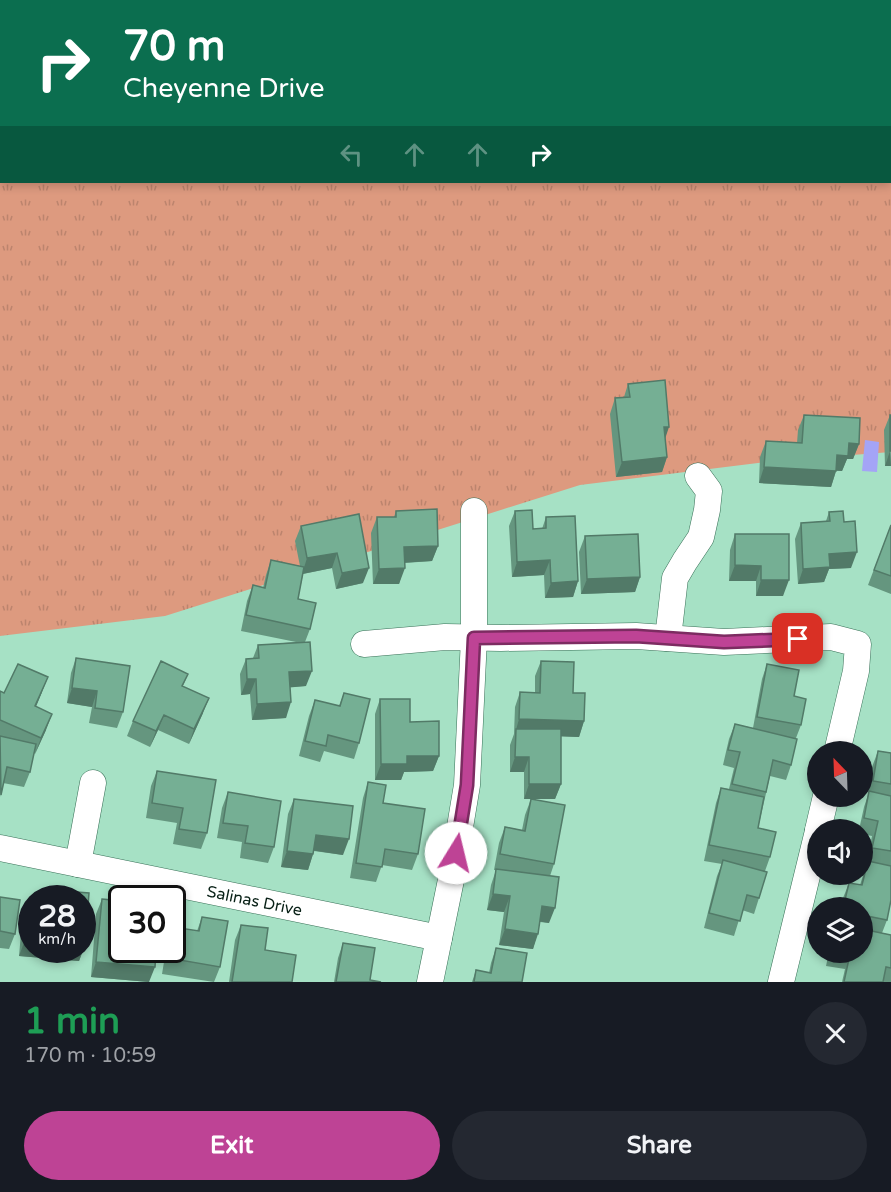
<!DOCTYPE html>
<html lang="en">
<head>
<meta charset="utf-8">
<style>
  :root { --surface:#171b24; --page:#242831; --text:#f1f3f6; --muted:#9ea1a6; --accent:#be4395 }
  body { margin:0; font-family:"Varela Round",sans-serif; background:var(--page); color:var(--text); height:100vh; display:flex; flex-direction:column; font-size:22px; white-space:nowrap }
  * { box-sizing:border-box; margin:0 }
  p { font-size:20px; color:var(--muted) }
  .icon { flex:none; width:33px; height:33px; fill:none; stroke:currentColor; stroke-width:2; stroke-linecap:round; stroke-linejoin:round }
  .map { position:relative; height:982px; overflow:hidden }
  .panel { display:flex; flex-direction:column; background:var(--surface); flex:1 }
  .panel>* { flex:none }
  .guide { position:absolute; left:0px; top:0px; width:891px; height:183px; box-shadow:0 3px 9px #0003; background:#0b6e4f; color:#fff; overflow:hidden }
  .needle { width:39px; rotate:337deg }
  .fabs { position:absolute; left:807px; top:741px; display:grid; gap:12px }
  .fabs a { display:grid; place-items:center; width:66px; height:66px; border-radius:50%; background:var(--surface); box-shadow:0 3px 9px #0003; font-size:30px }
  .speed { position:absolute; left:18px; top:885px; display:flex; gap:12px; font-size:30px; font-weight:700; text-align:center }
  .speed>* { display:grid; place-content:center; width:78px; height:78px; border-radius:50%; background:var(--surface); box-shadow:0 3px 9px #0003; line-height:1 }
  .speed small { font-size:15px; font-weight:400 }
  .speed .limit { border:3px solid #111; border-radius:9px; background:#fff; color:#111 }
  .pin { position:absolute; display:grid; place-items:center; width:51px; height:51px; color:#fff; margin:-26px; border-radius:12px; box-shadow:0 3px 9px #0006 }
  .me { position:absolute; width:66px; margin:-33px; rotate:9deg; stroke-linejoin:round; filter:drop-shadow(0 0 4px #0008) }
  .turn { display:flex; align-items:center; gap:21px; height:126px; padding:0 24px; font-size:27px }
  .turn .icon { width:78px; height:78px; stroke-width:2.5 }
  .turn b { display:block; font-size:42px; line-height:51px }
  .lanes { display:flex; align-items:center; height:57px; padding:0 24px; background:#0003; justify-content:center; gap:30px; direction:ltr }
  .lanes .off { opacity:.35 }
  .round { display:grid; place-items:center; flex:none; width:63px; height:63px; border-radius:32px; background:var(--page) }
  .headline { display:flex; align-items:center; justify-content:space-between; height:102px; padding:0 24px }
  h1 { font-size:36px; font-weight:700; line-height:45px; color:#1e9e55 }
  .action { display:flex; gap:12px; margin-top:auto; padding:12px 24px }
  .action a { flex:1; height:69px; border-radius:36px; background:var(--accent); color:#fff; font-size:24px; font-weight:700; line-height:69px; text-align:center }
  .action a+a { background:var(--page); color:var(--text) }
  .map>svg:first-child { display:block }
  .grass { fill:url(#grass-tufts) }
  .water { fill:#a4a4f6 }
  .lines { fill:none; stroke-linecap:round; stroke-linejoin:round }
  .stream { stroke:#a4a4f6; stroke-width:6 }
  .minor-casing { stroke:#387057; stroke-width:27 }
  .minor { stroke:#fff; stroke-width:26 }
  .wall { fill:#65967f }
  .shaded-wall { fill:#527a68 }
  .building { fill:#75af94; stroke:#527a68; stroke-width:1.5 }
  .route-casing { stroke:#7c2c61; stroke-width:15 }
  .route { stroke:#be4395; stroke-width:10 }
  .labels { text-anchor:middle; stroke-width:4.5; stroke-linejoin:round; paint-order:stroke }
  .street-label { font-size:16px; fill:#082016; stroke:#defbec }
</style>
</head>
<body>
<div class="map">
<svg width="891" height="982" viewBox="0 0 891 982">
  <defs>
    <pattern id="grass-tufts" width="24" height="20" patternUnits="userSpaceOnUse" patternTransform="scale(1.5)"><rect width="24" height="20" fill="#dd9a7f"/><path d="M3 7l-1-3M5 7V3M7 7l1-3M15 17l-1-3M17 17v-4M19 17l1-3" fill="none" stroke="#bc846d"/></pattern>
  </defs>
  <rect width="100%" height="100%" fill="#a6e1c5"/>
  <path class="grass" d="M0 127H1L2 182H890V151H891V452L774 461 580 485 165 616 0 636Z"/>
  <path class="water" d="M865 440 879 442 877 472 862 471Z"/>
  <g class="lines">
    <path class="stream" d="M614 0 617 2
      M817 0 819 2
      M695 2 699 0
      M890 47 891 48"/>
    <g class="minor-casing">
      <g id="minor">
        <path d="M668 638 675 578 685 561 701 537 707 510 709 491 698 476"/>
        <path d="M364 644 445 637 501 638 636 636 724 642 831 637 858 644 856 671 837 752"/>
        <path d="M818 830 826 796"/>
        <path id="s1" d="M0 848 439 938"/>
        <path d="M78 864 93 783"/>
        <path d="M430 982 452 875 467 785 474 638V511"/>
        <path d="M781 982 818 831"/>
      </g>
    </g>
    <use href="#minor" class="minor"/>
  </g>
  <path class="wall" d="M628 384 665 437 667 457 662 472 616 477 610 414 615 398 624 397Z
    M804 415 859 444 853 459H847L842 471H836L831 487 759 483 760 457 766 441 797 443 798 430Z
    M890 415 891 466H885L884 430Z
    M396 511 438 546 432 561 405 563 399 584H373L371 533 377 517H394Z
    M515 511 533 529H542L546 517 578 581 573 597 545 598 544 575 512 577 509 526Z
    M829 512 844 522 851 568 829 569 824 582 798 584 795 539 801 523 826 521Z
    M359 514 363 583 336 589 332 568 303 574 298 599 310 629 305 642 306 686 290 687 286 718 252 720 250 694 241 695 240 674 246 659 253 658 258 645 296 642 241 631 247 601 253 585 263 588 266 575 271 560 300 566 295 541 301 526Z
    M891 525V594L868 585Z
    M735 534H789L783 596H756V581H729L730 550Z
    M585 536 640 577 635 592 581 594 579 552Z
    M76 658 123 712 117 728 89 723 92 707 67 703 71 673Z
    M541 661 573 693 584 721 579 737 561 736V784L555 799H531L554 864 550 876 549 923 540 922 533 949 499 945 504 912 487 910 491 885 496 870H494L499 843 505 827 522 830 525 815 531 799H524V772H510V745L514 734 515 707 520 692H535V676Z
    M767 664 794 696 801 725 796 738 791 765 786 780 770 776 758 828 770 857 765 871 759 898 754 914 742 910 734 936 704 928 717 876 722 864 704 861 716 803 721 788 729 789 734 768 723 765 729 739 735 724 753 728 762 679Z
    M188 674 183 686 203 713 189 744 158 730 150 747 127 736 133 721Z
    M0 691 4 693 42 692 36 707 46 730 35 754 34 753 30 772 24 787 3 783 0 797Z
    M344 693 359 743 354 759 324 751 320 762 299 756 309 716 315 700 339 706Z
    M380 699 410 722 439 756 433 771 404 772 401 780H375V714Z
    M878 751 891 753V900L887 920 882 933 891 935V982H842L845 969 826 966 829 952H862V908H841L843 898 849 883 860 885 867 863 872 836 862 834V830H859L864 807 868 795 872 767Z
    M157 771 207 833 201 849 173 844 177 823 146 818 151 786Z
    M368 782 418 854 412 870 382 865 376 882 350 878 363 798Z
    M228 792 274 847 268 863 240 858 242 842 217 838 222 808Z
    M294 799 343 855 314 851 308 870 281 867 288 814Z
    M63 891 89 893 85 945 79 961 19 956 22 922 28 907H32V950H82V898H61Z
    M0 897 15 934 9 949 0 948Z
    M102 899 149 982 91 977 96 914Z
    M202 917 220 967 214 982 162 974 166 950H172L197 931Z
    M241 925 265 950 292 982H229L235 940Z
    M343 943 370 980 381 982H334L338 958Z
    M496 948 522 982H472L476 970 489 973 491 963Z"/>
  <path class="shaded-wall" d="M664 427H669L664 442Z
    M849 443 859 444 853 459H847L842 471 832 470 837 455Z
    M890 451 891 466H885Z
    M667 457 662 472 616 477 622 462Z
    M764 467 836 471 831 487 759 483Z
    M438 546 432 561 398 563 404 547Z
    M857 552 851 568 829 569 824 582 798 584 803 569 829 554Z
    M337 553 332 568 302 574 307 558Z
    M550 560 544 575 512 577 517 562Z
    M735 565 761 566 756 581H729Z
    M369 568 363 583 336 589 342 573Z
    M405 568 399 584H373L379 569Z
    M640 577 635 592 581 594 587 579Z
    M761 580H789L783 596H756Z
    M578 581 573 597 545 598 551 583Z
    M312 671 306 686 284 688 289 672Z
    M48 677 42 692 29 722 35 706Z
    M247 679H256L250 694 241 695Z
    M72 688 97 691 92 707 67 703Z
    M209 698 203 713 189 744 194 729Z
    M291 702 286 718 252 720 257 704Z
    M52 714 46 730 35 754 41 738Z
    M164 715 158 730 150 747 156 731Z
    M519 719 584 721 579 737 516 735V730Z
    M407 756H439L433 771 404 772 401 780H375L381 764Z
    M515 757H529L524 772H510Z
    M529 784H561L555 799H524Z
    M316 835 349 839 343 855 310 850Z
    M287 851 313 854 308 870 281 867Z
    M493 894 510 896 504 912 487 910Z
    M542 906 555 908 549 923 537 921Z
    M505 929 538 934 533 949 499 945Z
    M25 940 32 941V950H82V945H85L79 961 19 956Z
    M96 962 155 967 149 982 91 977Z"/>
  <path class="building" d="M213 0H321L320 2H213Z
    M665 380 669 427H664L667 457 622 462 615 398 630 397 628 384Z
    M804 415 860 418 859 444 849 443 848 456 837 455 836 471 764 467 766 441 802 443Z
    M890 415H891V451H890Z
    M437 509 438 546 404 547 405 568 379 569 377 517H396V511Z
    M532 510 533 529 546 528V517L575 516 578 581 551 583 550 560 517 562 515 511Z
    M843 511 844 522 855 521 857 552 829 554 830 567 803 569 801 523 830 521 829 512Z
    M359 514 369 568 342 573 337 553 307 558 301 526Z
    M891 525V576L874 570Z
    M638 534 640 577 587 579 585 536Z
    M735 534H789V580H761V566L735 565Z
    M271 560 304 567 298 599 316 603 310 629 246 615 253 585 265 588Z
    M310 642 312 671 289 672 291 702 257 704 256 679H247L246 659 259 658 258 645Z
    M76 658 130 666 123 712 95 708 97 691 72 688Z
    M161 661 188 674 182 686 209 698 194 729 164 715 156 731 133 721Z
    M541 661 574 662 573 693H585L584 721 519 719 520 692 540 693Z
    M18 664 48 677 35 706 52 714 41 738 0 720V691L4 693Z
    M767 664 799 670 794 696 806 699 801 725 757 717Z
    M344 693 370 699 359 743 328 735 326 746 305 741 315 700 340 706Z
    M380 699H410V722L439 721V756H407V764H381Z
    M735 724 797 739 791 765 773 760 766 792 732 784 740 752 728 750Z
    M516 729H561V784H529V757H515Z
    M0 736 36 744 30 772 7 767 1 795Z
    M878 751 891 753V784L873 781Z
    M157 771 216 780 207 833 179 829 183 808 152 803Z
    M368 782 386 785 383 803 425 809 418 854 385 849 382 867 356 863Z
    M721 788 764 797 758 828 776 832 770 857 709 845Z
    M869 791 891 796V851L872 848 878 821 864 818Z
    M228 792 281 801 274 847 245 843 248 826 223 823Z
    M294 799 353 806 349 839 316 835 313 854 287 851Z
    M531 799 565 805 554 864 500 854 505 827 525 831Z
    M723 860 767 872 759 898 747 895 740 921 709 913Z
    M868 861 891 866V900L887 920 862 915V908H843L849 883 862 885Z
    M496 869 559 877 555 908 542 906 538 934 505 929 510 896 493 894Z
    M63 891 89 893 85 945H82V898H63Z
    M0 897 20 900 15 934 0 931Z
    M102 899 122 901V950H156L155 967 96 962Z
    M28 907H32V941L25 940Z
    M202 917 228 921 220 967 168 958 169 950H172L173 927 199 931Z
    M241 925 268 928 265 950 296 955 292 982H232Z
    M862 929 891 935V968L886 967 883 982H844L850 954 845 952H862Z
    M343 943 375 948 370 980 381 982H336Z
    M496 948 527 953 522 982H474L476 970 491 973Z"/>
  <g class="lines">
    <g class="route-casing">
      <path id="route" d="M456 853 467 785 474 638 636 636 724 642 798 639"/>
    </g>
    <use href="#route" class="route"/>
  </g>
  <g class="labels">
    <g class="street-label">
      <text dy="6" stroke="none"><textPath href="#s1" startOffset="260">Salinas Drive</textPath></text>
    </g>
  </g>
</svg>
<div class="fabs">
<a><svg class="needle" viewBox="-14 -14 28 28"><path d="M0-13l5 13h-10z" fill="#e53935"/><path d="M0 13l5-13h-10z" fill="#9ea1a6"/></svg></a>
<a><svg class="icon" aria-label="sound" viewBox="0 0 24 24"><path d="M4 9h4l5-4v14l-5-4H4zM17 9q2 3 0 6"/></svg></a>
<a><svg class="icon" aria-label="layers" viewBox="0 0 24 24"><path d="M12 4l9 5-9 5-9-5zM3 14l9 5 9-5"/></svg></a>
</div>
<div class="speed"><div>28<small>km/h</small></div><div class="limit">30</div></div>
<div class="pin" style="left:798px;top:639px;background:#d93025"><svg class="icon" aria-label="arrive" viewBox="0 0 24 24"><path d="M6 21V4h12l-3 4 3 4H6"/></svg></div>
<svg class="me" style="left:456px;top:853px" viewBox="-20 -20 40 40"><circle r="19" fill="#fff"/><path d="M0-13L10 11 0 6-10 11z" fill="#be4395"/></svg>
<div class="guide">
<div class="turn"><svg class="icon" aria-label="right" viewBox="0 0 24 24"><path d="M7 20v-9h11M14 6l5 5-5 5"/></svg><div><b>70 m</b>Cheyenne Drive</div></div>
<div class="lanes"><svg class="icon off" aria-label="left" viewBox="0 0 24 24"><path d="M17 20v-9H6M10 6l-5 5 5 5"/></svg><svg class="icon off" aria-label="ahead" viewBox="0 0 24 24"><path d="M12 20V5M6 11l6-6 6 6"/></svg><svg class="icon off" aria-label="ahead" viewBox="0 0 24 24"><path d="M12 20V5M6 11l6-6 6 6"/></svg><svg class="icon" aria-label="right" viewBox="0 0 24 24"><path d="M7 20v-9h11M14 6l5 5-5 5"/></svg></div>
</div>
</div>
<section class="panel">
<div class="headline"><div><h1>1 min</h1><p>170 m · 10:59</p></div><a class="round"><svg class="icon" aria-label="close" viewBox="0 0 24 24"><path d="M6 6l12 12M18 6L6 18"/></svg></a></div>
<div class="action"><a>Exit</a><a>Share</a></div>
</section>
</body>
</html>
